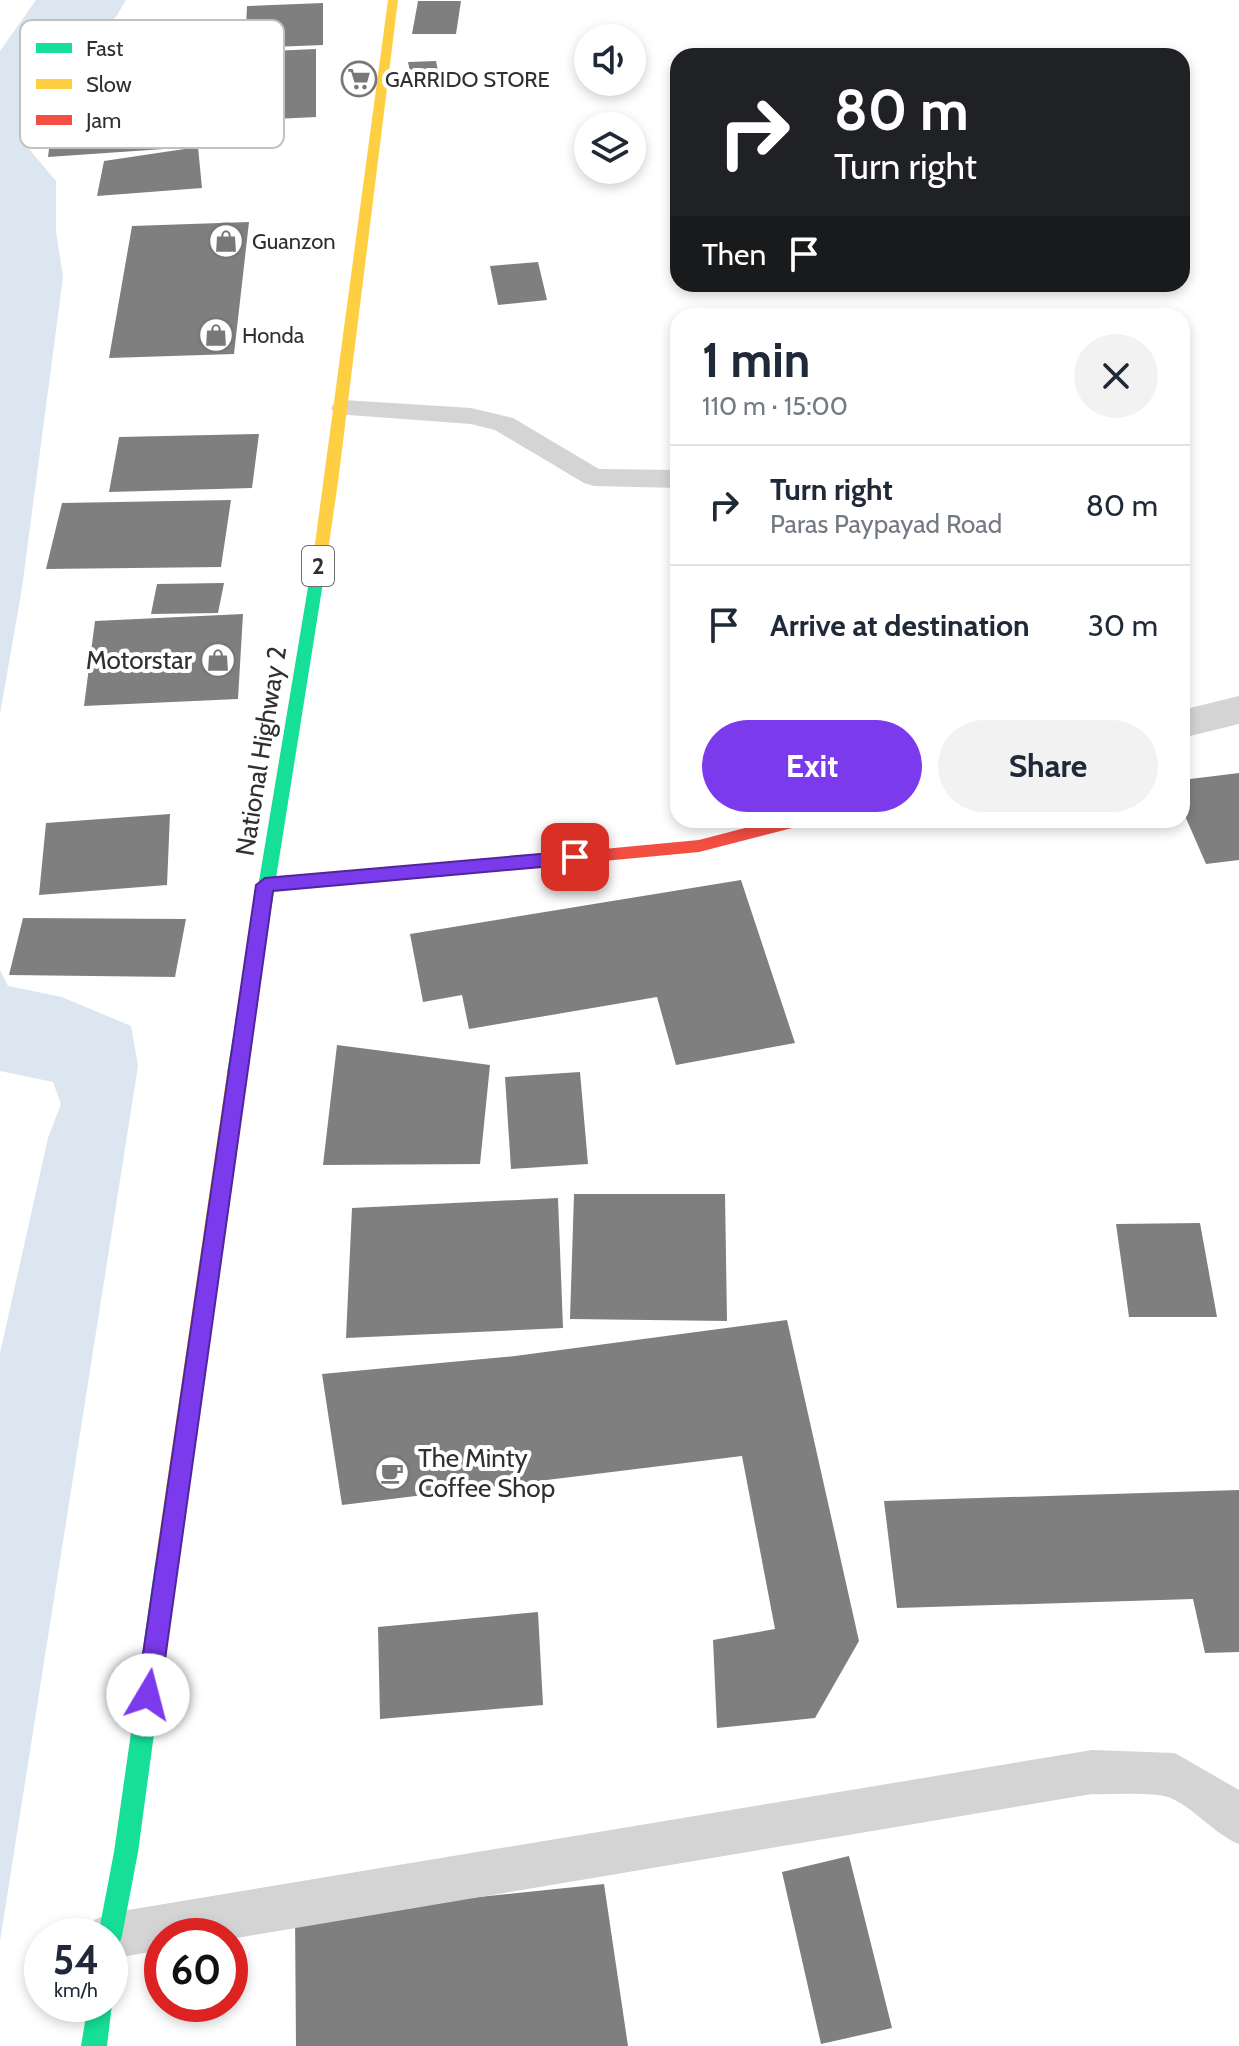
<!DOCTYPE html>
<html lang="en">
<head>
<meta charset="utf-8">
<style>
  :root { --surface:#fff; --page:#f2f2f3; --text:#1f2937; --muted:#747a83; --line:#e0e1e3; --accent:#7c3aed }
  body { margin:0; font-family:Cabin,sans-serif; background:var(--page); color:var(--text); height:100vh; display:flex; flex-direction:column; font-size:30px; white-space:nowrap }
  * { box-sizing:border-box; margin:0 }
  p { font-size:26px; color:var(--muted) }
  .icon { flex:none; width:44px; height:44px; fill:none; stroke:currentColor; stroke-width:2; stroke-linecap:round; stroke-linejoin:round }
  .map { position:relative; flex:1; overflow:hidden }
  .drawer { position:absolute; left:670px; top:308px; width:520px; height:520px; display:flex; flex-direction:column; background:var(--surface); border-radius:24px; box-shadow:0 4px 12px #0003 }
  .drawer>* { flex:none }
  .guide { position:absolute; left:670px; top:48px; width:520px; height:244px; border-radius:24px; box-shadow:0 4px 12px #0003; background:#202124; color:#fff; overflow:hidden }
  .controls { position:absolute; left:574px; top:24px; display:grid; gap:16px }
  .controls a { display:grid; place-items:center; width:72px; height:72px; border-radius:50%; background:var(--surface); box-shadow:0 4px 12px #0003; font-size:40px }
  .speed { position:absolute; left:24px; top:1918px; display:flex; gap:16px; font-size:40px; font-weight:700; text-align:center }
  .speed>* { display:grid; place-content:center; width:104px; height:104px; border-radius:50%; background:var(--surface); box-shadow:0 4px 12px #0003; line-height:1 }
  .speed small { font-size:20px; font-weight:400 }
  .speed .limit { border:12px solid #d22; background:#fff; color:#111 }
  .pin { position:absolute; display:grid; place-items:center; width:68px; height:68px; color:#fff; margin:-34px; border-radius:16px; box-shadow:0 4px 12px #0006 }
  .me { position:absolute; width:88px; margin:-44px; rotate:8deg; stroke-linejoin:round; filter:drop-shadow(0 0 6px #0008) }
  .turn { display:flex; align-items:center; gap:28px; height:168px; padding:0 32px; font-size:36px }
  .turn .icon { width:104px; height:104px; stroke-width:2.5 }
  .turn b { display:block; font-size:56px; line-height:68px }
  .then { display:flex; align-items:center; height:76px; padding:0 32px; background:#0003; gap:16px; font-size:30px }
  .round { display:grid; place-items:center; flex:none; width:84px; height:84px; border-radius:42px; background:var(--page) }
  .summary { display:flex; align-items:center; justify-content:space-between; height:136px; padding:0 32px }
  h1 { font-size:48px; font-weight:800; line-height:60px }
  .cta { display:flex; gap:16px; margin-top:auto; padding:16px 32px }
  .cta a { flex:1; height:92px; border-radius:48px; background:var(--accent); color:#fff; font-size:32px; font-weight:800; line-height:92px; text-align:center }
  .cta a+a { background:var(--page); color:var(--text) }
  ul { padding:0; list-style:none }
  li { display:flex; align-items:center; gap:24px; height:120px; padding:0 32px; border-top:2px solid var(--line) }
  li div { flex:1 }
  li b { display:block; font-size:30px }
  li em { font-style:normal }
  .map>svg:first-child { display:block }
  .water { fill:#dbe6f1 }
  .building { fill:#7f7f7f }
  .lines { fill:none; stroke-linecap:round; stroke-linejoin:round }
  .lane { fill:#d4d4d4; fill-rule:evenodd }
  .street { fill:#d4d4d4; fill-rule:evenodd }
  .fast { fill:#16e098; fill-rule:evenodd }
  .slow { fill:#ffcf43; fill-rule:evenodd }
  .jam { fill:#f24e42; fill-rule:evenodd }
  .route { fill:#7c3aed; stroke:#51269a; stroke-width:2 }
  .labels { text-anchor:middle; stroke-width:8; stroke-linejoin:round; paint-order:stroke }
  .far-poi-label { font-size:22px; fill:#303030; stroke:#fff; text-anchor:start }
  .shield { fill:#fff; stroke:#6e6e6e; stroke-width:2 }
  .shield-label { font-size:24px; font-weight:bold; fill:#303030 }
  .poi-label { font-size:26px; fill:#303030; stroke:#fff; text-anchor:end }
  .street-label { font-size:26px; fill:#303030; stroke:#fff }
  .key { fill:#fff; stroke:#c1c1c1; stroke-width:2 }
  .key-label { font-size:22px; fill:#303030 }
</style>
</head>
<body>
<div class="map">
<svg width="1239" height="2046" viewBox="0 0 1239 2046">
  <rect width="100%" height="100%" fill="#fff"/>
  <path class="water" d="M36 0H126L116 17 71 49 23 128 24 143 56 181V231L63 277 22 588 0 714V51Z
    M0 970 8 986 62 997 131 1026 138 1066 0 1941V1353L48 1138 61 1104 53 1082 0 1071Z"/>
  <path class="building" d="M418 1H461L456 34H412Z
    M323 3V45L245 48 247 6Z
    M316 49V117L195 123 200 54Z
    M436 61 441 85 413 87 408 62Z
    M166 86 164 149 48 157 56 93Z
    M198 147 202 188 97 196 104 161Z
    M249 222 234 354 109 358 132 226Z
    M538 262 547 300 498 305 490 266Z
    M259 434 252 488 109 492 119 437Z
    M231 500 221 567 46 569 62 503Z
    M224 583 218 613 151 614 157 584Z
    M243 614 238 699 84 706 95 621Z
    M1239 773V860L1206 864 1182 809V780Z
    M170 814 167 885 39 895 46 823Z
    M741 880 795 1043 676 1065 657 997 469 1029 462 995 423 1002 410 934Z
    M23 918 186 919 175 977 9 975Z
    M337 1045 490 1065 480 1164 323 1165Z
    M580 1072 588 1164 511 1169 505 1077Z
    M574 1194H725L727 1321 570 1319Z
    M558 1198 563 1328 346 1338 352 1208Z
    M1200 1223 1217 1317H1129L1116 1224Z
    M787 1320 859 1641 815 1718 717 1728 713 1640 775 1629 742 1456 342 1505 322 1374 515 1356Z
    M1239 1490V1652L1205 1653 1193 1599 897 1608 884 1501Z
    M538 1612 543 1705 380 1719 378 1627Z
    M849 1856 892 2028 821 2044 782 1872Z
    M604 1884 628 2046H296L295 1916Z"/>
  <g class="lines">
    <path class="lane" d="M344 400 471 408 513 418 599 469 678 470V488L594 486 584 483 495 430 471 424 335 414 331 408 335 402Z
      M1092 1750 1175 1753 1239 1790V1844C1216 1835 1197 1811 1173 1799 1157 1791 1111 1795 1092 1794L230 1939V1936H162V1950L110 1959V1936H87L94 1920 110 1913Z"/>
    <path class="street" d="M1239 696V724L1182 738V710Z"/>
    <path class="fast" d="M321 546 328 551 245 1073 242 1078H230L227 1073 314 551Z
      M166 1553 174 1557 177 1564 138 1852 122 1936 119 1945 110 1948V1936H98L114 1852 155 1564 158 1557Z
      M110 1998 112 2004 107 2046H81L88 2004H110Z"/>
    <path class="slow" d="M388 0H398L338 482 328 551 321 556 314 551Z
      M593 850 601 856 593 862 265 892 256 885 265 878Z
      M236 1065 242 1068 245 1073 177 1564 174 1571 166 1575 158 1571 155 1564 227 1073 230 1068Z"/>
    <path class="jam" d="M776 820H808L800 826 699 852 593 862 585 856 593 850 699 840Z"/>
  </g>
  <path class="route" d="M575 851 584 857 575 864 273 891 160 1695 156 1703 148 1707 140 1703 137 1695 256 885 265 878Z"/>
  <defs>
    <g id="supermarket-ring" transform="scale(1.8)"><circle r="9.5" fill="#fff" stroke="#787878" stroke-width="1.5"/><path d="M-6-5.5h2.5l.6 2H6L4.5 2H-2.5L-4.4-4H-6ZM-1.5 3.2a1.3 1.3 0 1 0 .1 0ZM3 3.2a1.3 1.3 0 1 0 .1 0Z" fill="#787878"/></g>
    <g id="shop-ring" transform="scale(1.8)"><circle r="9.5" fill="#fff" stroke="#787878" stroke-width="1.5"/><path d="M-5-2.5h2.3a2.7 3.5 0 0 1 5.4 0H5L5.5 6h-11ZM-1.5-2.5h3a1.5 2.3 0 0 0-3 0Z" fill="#787878"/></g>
    <g id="cafe-ring" transform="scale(1.8)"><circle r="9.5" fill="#fff" stroke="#787878" stroke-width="1.5"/><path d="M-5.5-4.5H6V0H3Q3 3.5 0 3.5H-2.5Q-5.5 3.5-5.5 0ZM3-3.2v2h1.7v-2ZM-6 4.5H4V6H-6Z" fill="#787878"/></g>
  </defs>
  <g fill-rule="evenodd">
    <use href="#supermarket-ring" x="359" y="79"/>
    <use href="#shop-ring" x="226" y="241"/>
    <use href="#shop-ring" x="216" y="335"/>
    <use href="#shop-ring" x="218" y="660"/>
    <use href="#cafe-ring" x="392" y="1473"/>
  </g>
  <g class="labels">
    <g class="far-poi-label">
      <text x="385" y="87">GARRIDO STORE</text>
      <text x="252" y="249">Guanzon</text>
      <text x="242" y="343">Honda</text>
    </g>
    <rect class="shield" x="302" y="546" width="32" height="40" rx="6"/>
    <g class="shield-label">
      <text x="318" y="574">2</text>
    </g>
    <g class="poi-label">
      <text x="192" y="669">Motorstar</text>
      <text x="418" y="1467" text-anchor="start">The Minty<tspan x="418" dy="30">Coffee Shop</tspan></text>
    </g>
    <g class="street-label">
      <text transform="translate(261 751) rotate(-81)" y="9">National Highway 2</text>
    </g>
  </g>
  <rect x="20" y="20" width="264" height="128" rx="12" class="key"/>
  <rect x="36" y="43" width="36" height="10" fill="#16e098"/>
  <rect x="36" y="79" width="36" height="10" fill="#ffcf43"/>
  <rect x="36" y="115" width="36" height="10" fill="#f24e42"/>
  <g class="key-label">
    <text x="86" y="56">Fast</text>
    <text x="86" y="92">Slow</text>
    <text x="86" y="128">Jam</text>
  </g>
</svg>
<div class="controls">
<a><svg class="icon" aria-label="sound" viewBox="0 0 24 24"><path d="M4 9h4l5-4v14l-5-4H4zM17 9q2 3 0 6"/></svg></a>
<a><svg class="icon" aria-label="layers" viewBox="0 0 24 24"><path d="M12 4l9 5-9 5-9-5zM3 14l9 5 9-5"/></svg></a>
</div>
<div class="speed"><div>54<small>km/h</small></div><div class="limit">60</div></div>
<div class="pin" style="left:575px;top:857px;background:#d93025"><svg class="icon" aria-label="arrive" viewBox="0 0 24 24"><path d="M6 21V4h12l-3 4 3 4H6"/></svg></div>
<svg class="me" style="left:148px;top:1695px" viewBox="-20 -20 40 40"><circle r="19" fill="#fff"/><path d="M0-13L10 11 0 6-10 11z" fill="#7c3aed"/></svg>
<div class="guide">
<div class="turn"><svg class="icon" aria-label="right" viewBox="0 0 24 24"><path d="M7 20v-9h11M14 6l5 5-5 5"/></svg><div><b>80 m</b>Turn right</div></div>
<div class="then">Then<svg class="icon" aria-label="arrive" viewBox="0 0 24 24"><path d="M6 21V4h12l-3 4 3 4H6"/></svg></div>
</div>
<section class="drawer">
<div class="summary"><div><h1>1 min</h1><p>110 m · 15:00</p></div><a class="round"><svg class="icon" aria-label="close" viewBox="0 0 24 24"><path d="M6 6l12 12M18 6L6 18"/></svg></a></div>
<ul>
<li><svg class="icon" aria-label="right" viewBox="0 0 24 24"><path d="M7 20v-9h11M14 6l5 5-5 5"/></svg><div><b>Turn right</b><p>Paras Paypayad Road</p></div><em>80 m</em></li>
<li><svg class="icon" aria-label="arrive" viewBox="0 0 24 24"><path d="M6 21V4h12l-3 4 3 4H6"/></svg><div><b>Arrive at destination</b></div><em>30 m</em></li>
</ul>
<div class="cta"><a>Exit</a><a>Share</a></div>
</section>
</div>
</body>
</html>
